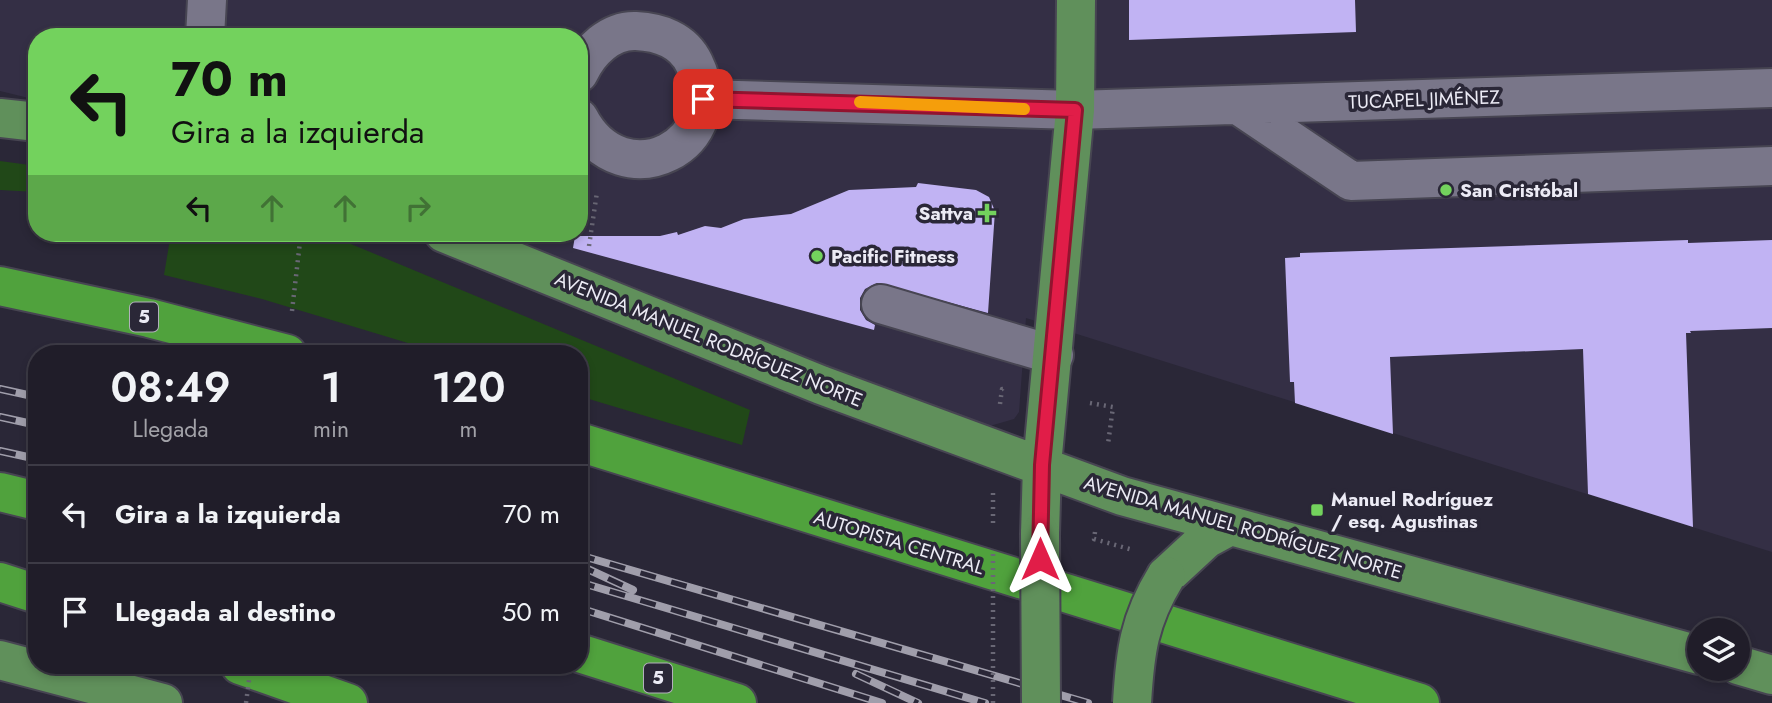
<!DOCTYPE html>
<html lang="es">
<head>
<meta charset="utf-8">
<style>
  :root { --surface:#201d29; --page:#2d2a35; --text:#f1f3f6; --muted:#a2a2a8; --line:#3d3b46 }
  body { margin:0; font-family:Jost,sans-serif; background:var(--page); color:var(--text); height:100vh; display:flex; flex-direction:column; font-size:26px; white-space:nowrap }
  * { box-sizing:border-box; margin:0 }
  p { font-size:23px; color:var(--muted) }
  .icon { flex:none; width:38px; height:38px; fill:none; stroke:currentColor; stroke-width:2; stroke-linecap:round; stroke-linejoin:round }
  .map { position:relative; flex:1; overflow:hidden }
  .panel { position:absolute; left:28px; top:345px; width:560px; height:329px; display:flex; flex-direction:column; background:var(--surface); border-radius:28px; box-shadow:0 4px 10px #0003,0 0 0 2px var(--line) }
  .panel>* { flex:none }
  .hud { position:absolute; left:28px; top:28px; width:560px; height:214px; border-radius:28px; box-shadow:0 4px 10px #0003,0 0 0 2px var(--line); background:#73d25d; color:#111; overflow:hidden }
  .fabs { position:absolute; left:1687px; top:618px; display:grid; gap:14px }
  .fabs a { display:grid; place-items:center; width:63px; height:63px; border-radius:50%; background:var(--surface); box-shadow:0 4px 10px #0003,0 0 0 2px var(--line); font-size:35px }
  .pin { position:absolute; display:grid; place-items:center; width:60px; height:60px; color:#fff; margin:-30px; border-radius:14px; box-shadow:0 4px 10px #0006 }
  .me { position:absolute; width:77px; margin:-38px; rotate:0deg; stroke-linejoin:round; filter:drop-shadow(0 0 5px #0008) }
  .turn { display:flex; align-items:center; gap:24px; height:147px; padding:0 28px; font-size:32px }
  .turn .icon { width:91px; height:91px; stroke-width:2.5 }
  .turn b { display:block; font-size:49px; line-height:60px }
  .lanes { display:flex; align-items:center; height:66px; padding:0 28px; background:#0003; justify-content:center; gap:35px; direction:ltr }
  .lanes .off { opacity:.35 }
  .eta { display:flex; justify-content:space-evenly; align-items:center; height:119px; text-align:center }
  .eta b { font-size:42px; font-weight:600; line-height:49px }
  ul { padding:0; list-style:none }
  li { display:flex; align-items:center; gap:21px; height:98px; padding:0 28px; border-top:2px solid var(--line) }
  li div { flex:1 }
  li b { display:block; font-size:26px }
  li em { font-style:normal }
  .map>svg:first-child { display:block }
  .built { fill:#342f45 }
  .green { fill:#214818 }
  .building { fill:#c1b3f3 }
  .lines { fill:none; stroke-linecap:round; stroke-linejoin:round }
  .minor-casing { stroke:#474552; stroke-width:42 }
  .major-casing { stroke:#474552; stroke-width:42 }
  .highway-casing { stroke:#474552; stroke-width:42 }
  .path { stroke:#696775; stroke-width:4.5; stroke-dasharray:2 5; stroke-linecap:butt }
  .minor { stroke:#797689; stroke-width:38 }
  .major { stroke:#60905b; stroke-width:38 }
  .highway { stroke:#50a23d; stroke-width:38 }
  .rail-casing { stroke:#a09eab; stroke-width:8 }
  .rail { stroke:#2a2737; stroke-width:5; stroke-dasharray:16; stroke-linecap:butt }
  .major-bridge-casing { stroke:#474552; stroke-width:42; stroke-linecap:butt }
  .path-bridge { stroke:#696775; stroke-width:4.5; stroke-dasharray:2 5; stroke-linecap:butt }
  .major-bridge { stroke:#60905b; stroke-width:38 }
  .route-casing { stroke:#92132f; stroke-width:18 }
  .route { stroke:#e11d48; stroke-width:12 }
  .slow { stroke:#f59e0b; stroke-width:12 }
  .poi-dot { fill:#73d25d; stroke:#2a2737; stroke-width:2.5 }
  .labels { text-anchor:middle; stroke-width:7; stroke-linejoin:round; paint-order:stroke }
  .shield { fill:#2a2737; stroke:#b2b0bc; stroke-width:2 }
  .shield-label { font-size:18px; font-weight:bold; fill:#ecebf5 }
  .street-label { font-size:19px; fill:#ecebf5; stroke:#2a2737 }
  .poi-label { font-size:19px; font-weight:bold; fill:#ecebf5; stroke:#2a2737; text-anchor:start }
</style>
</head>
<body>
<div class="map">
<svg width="1772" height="703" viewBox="0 0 1772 703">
  <rect width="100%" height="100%" fill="#2a2737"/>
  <path class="built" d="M0 0H1772V552L1026 318 1019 412 1014 419 962 434 455 233H579V37H37V100L0 91Z"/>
  <path class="green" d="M0 161 37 166V192L0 190Z
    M171 233H319L339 239 750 410 742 445 579 396V354L441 353 262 299 164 275Z"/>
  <path class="building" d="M1129 0H1355L1356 32 1129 40Z
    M918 183 976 190 989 197 995 211 988 313 877 283 865 289 860 298V310L866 320 875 325 874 330 573 248 575 236H660L677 232 678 235 705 226 721 228 744 219 791 214 849 190 916 187Z
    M1688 240V243L1772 240V328L1690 331 1691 333H1686L1693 527 1588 494 1583 349 1390 357 1393 434 1295 403 1294 382H1290L1285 258 1300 257V253Z"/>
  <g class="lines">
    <g class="minor-casing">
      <path id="minor" d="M205 37 207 0
        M579 73C589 51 610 30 636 31 659 32 683 40 694 63 734 144 623 202 579 118
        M703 99 1075 110 1772 88
        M1238 105 1351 181 1772 166
        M881 304 1054 355"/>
    </g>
    <g class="major-casing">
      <path id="major" d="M0 118 37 122
        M444 233 821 385 1122 496 1699 655
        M1040 534 1042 465 1075 110 1076 0
        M1166 576 1206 539 1230 526
        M0 660 163 703
        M1738 665 1772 675"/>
    </g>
    <g class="highway-casing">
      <path id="highway" d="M0 286 149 318 287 354
        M579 442 1420 703
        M0 492 37 501
        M0 582 37 594
        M579 653 737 703
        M240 665 348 703"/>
    </g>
    <path class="path" d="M589 246 597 192
      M292 311 301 233
      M1090 403 1113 407 1108 444
      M1000 404 1002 389H1005
      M993 493V527
      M1095 532 1094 539 1133 550"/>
    <use href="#minor" class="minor"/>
    <use href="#major" class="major"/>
    <use href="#highway" class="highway"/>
    <g class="rail-casing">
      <path id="rail" d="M0 389 37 397
        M0 417 37 425
        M0 451 37 459
        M579 555 1088 703
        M579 565 633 590
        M579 582 985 703
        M579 608 882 703
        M856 674 918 703"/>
    </g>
    <use href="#rail" class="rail"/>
    <g class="major-bridge-casing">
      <path id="major-bridge" d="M1040 534 1041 703
        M1132 703C1135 652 1139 620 1166 576"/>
    </g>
    <path class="path-bridge" d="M246 703 251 665
      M993 703V550"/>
    <use href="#major-bridge" class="major-bridge"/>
  </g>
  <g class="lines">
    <g class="route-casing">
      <path id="route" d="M703 99 1075 110 1042 465 1040 559"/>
    </g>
    <use href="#route" class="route"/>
    <path class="slow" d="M860 102 1024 109"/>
  </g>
  <g class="poi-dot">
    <circle cx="1446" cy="190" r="7"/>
    <path d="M983.5 202.5h7v7h7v7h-7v7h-7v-7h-7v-7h7z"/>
    <circle cx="817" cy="256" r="7"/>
    <rect x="1310" y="503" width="14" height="14" rx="3.5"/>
  </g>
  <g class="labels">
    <g class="shield">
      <rect x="130" y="302.5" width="28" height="29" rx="5"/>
      <rect x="644" y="663.5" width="28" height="29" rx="5"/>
    </g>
    <g class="shield-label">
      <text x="144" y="323">5</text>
      <text x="658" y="684">5</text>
    </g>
    <g class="street-label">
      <text transform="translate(1424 99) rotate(-2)" y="7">TUCAPEL JIMÉNEZ</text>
      <text transform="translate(709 339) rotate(22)" y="7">AVENIDA MANUEL RODRÍGUEZ NORTE</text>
      <text transform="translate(1243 527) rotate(16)" y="7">AVENIDA MANUEL RODRÍGUEZ NORTE</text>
      <text transform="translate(899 542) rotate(17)" y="7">AUTOPISTA CENTRAL</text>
    </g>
    <g class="poi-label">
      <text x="1460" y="197">San Cristóbal</text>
      <text x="973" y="220" text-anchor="end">Sattva</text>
      <text x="831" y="263">Pacific Fitness</text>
      <text x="1331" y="506">Manuel Rodríguez<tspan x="1331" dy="22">/ esq. Agustinas</tspan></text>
    </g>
  </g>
</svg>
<div class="fabs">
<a><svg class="icon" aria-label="layers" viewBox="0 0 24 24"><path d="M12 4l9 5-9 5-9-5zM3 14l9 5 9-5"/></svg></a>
</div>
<div class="pin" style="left:703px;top:99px;background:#d93025"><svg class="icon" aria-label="arrive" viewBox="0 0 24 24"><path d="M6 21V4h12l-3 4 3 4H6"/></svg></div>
<svg class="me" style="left:1040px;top:559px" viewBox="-20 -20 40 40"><path d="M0-17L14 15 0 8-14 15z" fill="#e11d48" stroke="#fff" stroke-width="4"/></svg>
<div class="hud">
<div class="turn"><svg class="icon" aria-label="left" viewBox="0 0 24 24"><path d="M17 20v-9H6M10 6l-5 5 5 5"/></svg><div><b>70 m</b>Gira a la izquierda</div></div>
<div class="lanes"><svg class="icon" aria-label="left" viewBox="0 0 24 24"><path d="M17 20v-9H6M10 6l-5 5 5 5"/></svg><svg class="icon off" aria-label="ahead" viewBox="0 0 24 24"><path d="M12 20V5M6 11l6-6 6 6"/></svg><svg class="icon off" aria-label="ahead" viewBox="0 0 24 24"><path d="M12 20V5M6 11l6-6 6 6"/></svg><svg class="icon off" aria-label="right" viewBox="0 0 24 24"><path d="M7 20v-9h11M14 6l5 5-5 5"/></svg></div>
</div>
<section class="panel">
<div class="eta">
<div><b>08:49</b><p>Llegada</p></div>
<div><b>1</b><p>min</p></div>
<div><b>120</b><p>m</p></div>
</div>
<ul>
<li><svg class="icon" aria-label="left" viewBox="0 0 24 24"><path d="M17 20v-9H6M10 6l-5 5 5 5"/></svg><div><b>Gira a la izquierda</b></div><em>70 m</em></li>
<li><svg class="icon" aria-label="arrive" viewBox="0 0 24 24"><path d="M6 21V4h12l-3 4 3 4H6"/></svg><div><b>Llegada al destino</b></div><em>50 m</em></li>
</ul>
</section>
</div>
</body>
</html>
